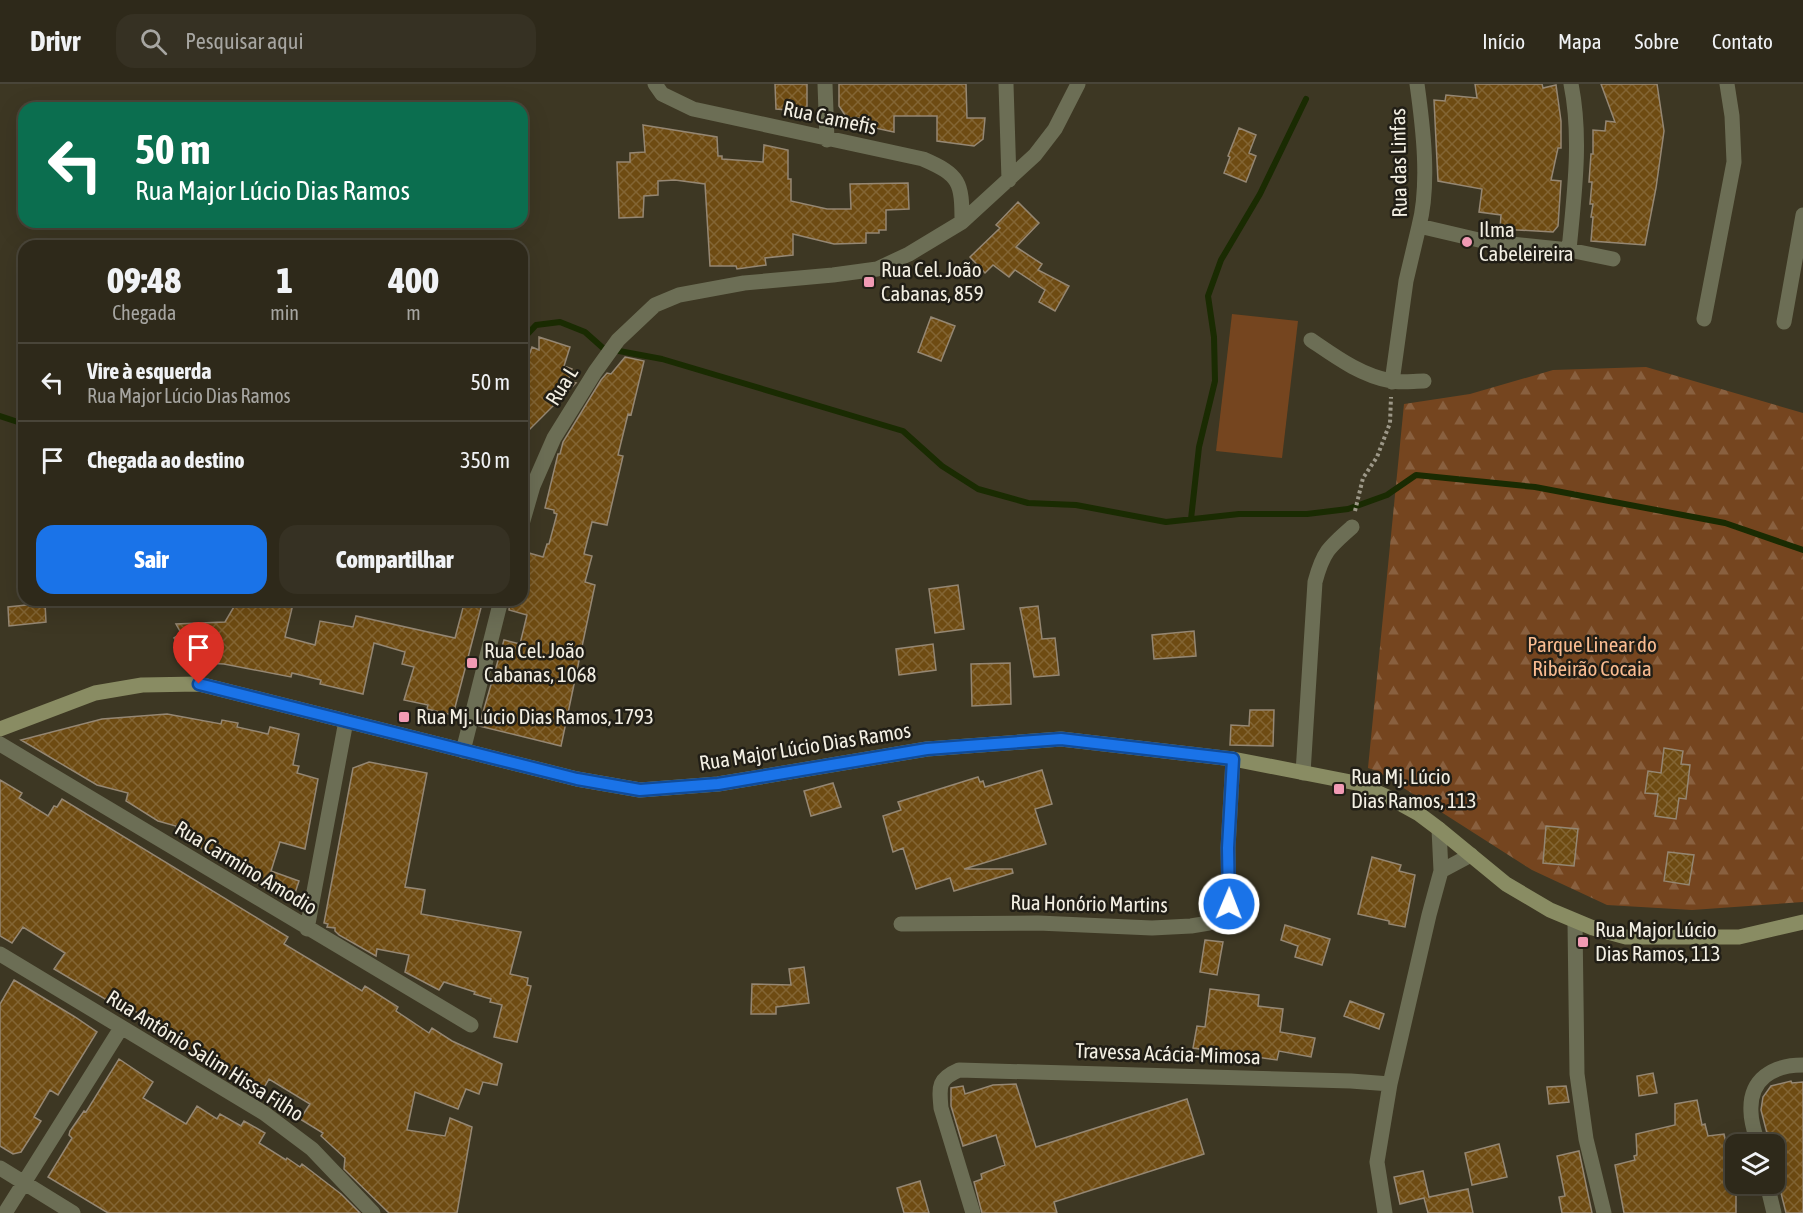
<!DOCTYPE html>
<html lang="pt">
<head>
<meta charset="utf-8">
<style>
  :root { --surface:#2e291a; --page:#363123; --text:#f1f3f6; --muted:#a7a6a2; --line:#494539; --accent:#1a73e8 }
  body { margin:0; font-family:"Asap Condensed",sans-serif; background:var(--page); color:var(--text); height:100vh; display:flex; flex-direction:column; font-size:22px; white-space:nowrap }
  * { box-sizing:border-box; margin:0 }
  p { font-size:20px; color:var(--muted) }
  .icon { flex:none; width:33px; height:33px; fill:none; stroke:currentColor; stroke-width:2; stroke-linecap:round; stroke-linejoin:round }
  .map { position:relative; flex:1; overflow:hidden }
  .panel { position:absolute; left:18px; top:156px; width:510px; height:366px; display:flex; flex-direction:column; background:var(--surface); border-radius:18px; box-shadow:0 6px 24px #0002,0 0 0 2px var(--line) }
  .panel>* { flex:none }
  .banner { position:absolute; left:18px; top:18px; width:510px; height:126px; border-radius:18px; box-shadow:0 6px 24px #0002,0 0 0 2px var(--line); background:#0b6e4f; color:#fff; overflow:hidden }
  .controls { position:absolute; left:1725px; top:1050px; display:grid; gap:12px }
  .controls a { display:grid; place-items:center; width:60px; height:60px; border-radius:12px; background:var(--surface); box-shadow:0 6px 24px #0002,0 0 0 2px var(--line); font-size:30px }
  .pin { position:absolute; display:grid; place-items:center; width:51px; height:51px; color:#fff; margin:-62px -26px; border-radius:50% 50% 50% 0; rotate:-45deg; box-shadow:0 0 6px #0007 }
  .pin .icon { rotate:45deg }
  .me { position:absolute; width:66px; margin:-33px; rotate:1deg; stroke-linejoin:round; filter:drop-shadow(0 0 4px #0008) }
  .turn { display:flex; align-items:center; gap:21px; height:126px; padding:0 18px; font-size:27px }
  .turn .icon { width:78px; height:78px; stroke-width:2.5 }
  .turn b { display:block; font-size:42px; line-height:51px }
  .eta { display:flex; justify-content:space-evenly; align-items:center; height:102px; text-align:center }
  .eta b { font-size:36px; font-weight:800; line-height:42px }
  .primary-button { display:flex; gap:12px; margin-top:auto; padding:12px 18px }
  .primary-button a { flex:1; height:69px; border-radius:18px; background:var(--accent); color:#fff; font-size:24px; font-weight:800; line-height:69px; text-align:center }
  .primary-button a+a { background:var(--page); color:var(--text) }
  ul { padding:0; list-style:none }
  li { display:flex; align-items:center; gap:18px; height:78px; padding:0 18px; border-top:2px solid var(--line) }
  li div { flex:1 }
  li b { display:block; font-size:22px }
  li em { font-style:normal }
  header { display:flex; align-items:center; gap:36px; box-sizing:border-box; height:84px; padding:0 30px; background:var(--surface); border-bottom:2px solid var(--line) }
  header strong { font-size:28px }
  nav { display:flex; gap:33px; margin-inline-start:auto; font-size:21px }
  .search { width:420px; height:54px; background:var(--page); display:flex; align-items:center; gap:15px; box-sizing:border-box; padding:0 21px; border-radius:18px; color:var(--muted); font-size:22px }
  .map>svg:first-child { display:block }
  .green { fill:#75451f }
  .forest { fill:url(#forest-firs) }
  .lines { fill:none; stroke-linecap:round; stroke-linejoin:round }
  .stream { stroke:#1a2b02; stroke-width:6 }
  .building { fill:url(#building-cross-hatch); stroke:#958773; stroke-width:1.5 }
  .path { stroke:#9d9888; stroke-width:4; stroke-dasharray:3 3; stroke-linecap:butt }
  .street { stroke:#6c6e55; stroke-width:15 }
  .secondary { stroke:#898c63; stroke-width:15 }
  .route-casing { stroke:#114b97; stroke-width:15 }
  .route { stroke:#1a73e8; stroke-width:10 }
  .poi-dot { fill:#f19ab4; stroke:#211e16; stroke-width:2 }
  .labels { text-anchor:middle; stroke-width:5; stroke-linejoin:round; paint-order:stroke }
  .street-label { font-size:21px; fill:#f3efe3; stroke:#211e16 }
  .poi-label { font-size:21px; fill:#f3efe3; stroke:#211e16; text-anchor:start }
  .park-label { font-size:21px; fill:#fabc91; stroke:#211e16 }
</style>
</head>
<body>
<header>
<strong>Drivr</strong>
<div class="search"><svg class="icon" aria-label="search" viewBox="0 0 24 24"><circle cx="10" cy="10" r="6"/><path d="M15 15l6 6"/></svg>Pesquisar aqui</div>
<nav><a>Início</a><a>Mapa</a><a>Sobre</a><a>Contato</a></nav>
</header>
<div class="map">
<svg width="1803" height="1129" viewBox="0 0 1803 1129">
  <defs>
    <pattern id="forest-firs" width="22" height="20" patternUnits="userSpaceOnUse" patternTransform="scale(1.5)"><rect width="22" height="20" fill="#75451f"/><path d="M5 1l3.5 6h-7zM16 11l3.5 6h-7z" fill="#89603f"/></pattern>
    <pattern id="building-cross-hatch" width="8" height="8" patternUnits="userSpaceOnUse" patternTransform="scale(1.5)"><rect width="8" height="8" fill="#6e4b12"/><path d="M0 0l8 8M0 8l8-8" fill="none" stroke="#836534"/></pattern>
  </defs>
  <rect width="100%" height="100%" fill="#3d3723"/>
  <path class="green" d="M1232 230 1298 237 1282 374 1216 367Z"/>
  <path class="forest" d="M1646 283 1803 329V818L1692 826 1607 821 1532 786 1377 687 1368 684 1404 320 1470 310 1553 286Z"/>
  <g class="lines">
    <path class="stream" d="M522 256 536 241 560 238 585 248 603 264 662 275 903 347 942 382 978 405 1028 419 1076 421 1166 438 1239 430H1307L1348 425 1387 411 1416 391 1535 403 1725 439 1803 466
      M0 332 24 340
      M1191 435 1199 363 1215 297 1214 253 1208 212 1221 176 1260 110 1306 15"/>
  </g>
  <path class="building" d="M775 0H807V23L800 27 776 25Z
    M839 0H966L967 34H985L983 55 974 62 937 57V32H894V48L861 41 862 34H847L839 22Z
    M1475 0H1542L1543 4 1556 1 1561 37V64H1558L1551 96 1561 97 1558 142 1553 148 1500 145 1501 131 1479 128 1482 105 1438 97 1434 16 1445 17 1446 11 1477 14Z
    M1601 0H1657L1664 47 1656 104 1645 161 1591 157 1593 133H1591L1593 120H1590L1592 98H1589L1591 70H1593V46L1605 47 1606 37 1615 38Z
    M643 41 717 53 718 72H722V75L763 78 764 61 788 66V95H791V117L827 125H851L850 100 908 99 909 125 886 126V146H879V149H866V159L834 160 793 150V171L765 174 766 181 737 185 736 182H710L705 100 675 96 658 97V111L644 112 643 133 619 134 617 78H630V69L645 68Z
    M1239 44 1256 51 1249 69 1256 72 1246 98 1224 89 1230 73 1228 72Z
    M1018 118 1039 139 1016 163 1042 180 1038 186 1069 202 1055 227 1039 218 1045 206 1015 186 1009 193 993 181 985 189 970 173 1000 144 996 141Z
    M931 233 955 242 941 277 918 268Z
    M539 253 570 263 564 282 572 285 568 297 576 299 522 353V291L532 263 539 266Z
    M625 273 644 277 631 331 628 330 618 371 623 372 607 441 592 438 584 470 592 472 585 498 595 501 561 662 479 642 504 556 520 560 527 531 509 526 510 516H522V494L529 469 543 473 547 460H549L557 430 554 429V426L545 424 558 370H560L563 358 601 296 607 289 611 290Z
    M958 501 964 545 935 549 929 505Z
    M238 516H294L285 553 315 561 320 537 353 543 356 532 455 554 465 516H483L453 631 427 625 428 621 404 616 414 583 402 580 405 568 374 559 363 610 320 600 321 596 292 589 291 593 224 580 205 579 204 552 183 566 174 554 181 549 176 540 225 538Z
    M45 519 46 538 9 542 8 523Z
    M1038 522 1042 555 1055 554 1059 591 1034 593 1020 524Z
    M1194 547 1196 572 1154 575 1152 551Z
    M933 560 936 586 899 591 896 565Z
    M1010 579 1011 620 972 622 971 580Z
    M1250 626H1274L1273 662 1230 661 1231 641 1249 642Z
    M167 630 221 640 222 636 238 639 237 643 268 650 270 643 299 650 293 681 299 682 297 689 318 695 305 765 280 758 271 787 299 797 295 809 285 813 267 805 199 763 202 752 176 745V742L158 737 126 717 128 709 97 701 21 656 102 635Z
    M1664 664 1683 667 1681 680 1690 681 1686 715 1679 714 1676 735 1655 732 1658 710 1645 709 1648 687 1661 689Z
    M369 678 427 689 405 803 425 806 421 830 521 848 510 890 528 894 527 901 531 902 517 958 494 953 502 921 490 918 491 915 474 910 475 908 444 898 439 906 405 888 409 871 377 865 376 872 339 851 335 847V844L327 843 328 840 324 839 353 684Z
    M1042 686 1052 720 1035 725 1046 760 964 785H1012L1013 789 954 807 950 794 916 805 903 764 893 768 883 732 901 726 898 718 978 693 980 698 983 697 985 703Z
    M0 696 22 709 19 714 48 732 54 722 57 723 62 715 288 853 284 860 362 907 365 902 398 923 396 927 429 949 432 944 452 957 502 980 497 1001 483 998 479 1010 466 1005 458 1025 415 1008 407 1046 445 1052 450 1034 472 1043 457 1129H389L344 1085 345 1074 321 1052 323 1049 300 1035 310 1020 269 995 262 1007 201 969 199 973 176 958 159 947 161 943 120 918 117 922 54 885 65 869 23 843 12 859 0 852Z
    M833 699 841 723 811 732 804 707Z
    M1546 742 1578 745 1574 782 1543 779Z
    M1668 768 1694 771 1689 801 1664 797Z
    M1372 773 1401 781 1399 787 1415 791 1405 843 1389 840V837L1358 830Z
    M1285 841 1330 855 1322 881 1295 873 1298 862 1281 856Z
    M1205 856 1223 858 1217 891 1200 888Z
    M804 883 809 919 776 923V930H751L752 900 791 901 789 885Z
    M14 896 75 933 97 948 58 1011 50 1006 34 1033 41 1037 21 1068 13 1070 0 1062V920Z
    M1210 905 1259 911 1258 922 1283 925 1280 948 1315 954 1311 973 1279 967 1277 976 1193 964 1197 942 1205 943Z
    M1350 917 1384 930 1379 945 1344 932Z
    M119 975 153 998 143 1014 186 1040 197 1022 217 1035 220 1030 241 1042 244 1037 265 1049 259 1059 286 1076 287 1074 300 1083 302 1080 341 1110 360 1129H108L48 1093 72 1054 69 1051 70 1047 84 1027 86 1028Z
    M1653 989 1657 1009 1639 1012 1637 992Z
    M1791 997 1792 999 1803 998V1129H1786L1774 1081V1055L1769 1057 1761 1026 1763 1013 1771 1002Z
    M1016 1000 1036 1063 1187 1015 1204 1070 1054 1118 1057 1129H982L974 1098 982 1095 981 1090 1005 1081 996 1051 963 1062 951 1022V1004L963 1002 965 1010 993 1001Z
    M1566 1002 1569 1018 1549 1020 1547 1003Z
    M1697 1016 1702 1041 1705 1040 1708 1052 1724 1050 1727 1063 1736 1061V1129H1624L1615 1081 1635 1076 1634 1072 1637 1071 1636 1050 1675 1041V1020Z
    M1499 1060 1507 1093 1472 1101 1465 1069Z
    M1579 1067 1592 1129H1562L1559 1113 1565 1112 1557 1072Z
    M1423 1087 1429 1113 1468 1105 1473 1129H1428L1424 1114 1400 1120 1394 1093Z
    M920 1097 929 1129H904L897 1104Z"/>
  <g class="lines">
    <path class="path" d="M1355 427 1363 394 1377 373 1390 339 1391 313"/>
    <path class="street" d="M655 0 662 10 693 25 923 75C960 91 962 98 962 138
      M825 0 827 56
      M1006 0 1009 96
      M1417 0C1423 43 1430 100 1419 142L1483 157 1569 166 1613 175
      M1569 166C1574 112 1582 54 1571 0
      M1704 235 1734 78 1732 32 1727 0
      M1784 238 1803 131
      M1311 256C1336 273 1360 291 1391 297 1401 299 1414 297 1424 297
      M1392 298 1406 197 1419 142
      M522 440 533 402 554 354 595 288 618 256 655 221 679 211 744 199 833 191 877 185 909 170 962 138 1035 71 1055 45 1078 0
      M0 660 471 941
      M463 667 501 516
      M1303 689 1315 498C1323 468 1329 463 1352 443
      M1441 787 1471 771
      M1575 838 1577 990 1586 1055 1604 1129
      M901 840 1038 839 1152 844 1191 842 1209 839 1222 832 1229 820 1228 764 1233 675
      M307 845 346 637
      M0 870 264 1029 312 1065 373 1129
      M1758 1060C1755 1050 1751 1038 1751 1028 1749 995 1773 981 1803 981
      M0 1084 73 1129
      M1767 1100 1774 1129
      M5 1129 121 944
      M973 1129 941 1024C939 1002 938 995 959 986L1351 997 1390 1000
      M1385 1129 1377 1078 1390 1000 1429 831 1441 787 1439 745"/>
    <path class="secondary" d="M0 645 95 609 142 601 199 600 577 695 640 706 718 700 927 665 1061 655 1233 675 1356 699 1390 714 1419 730 1439 745 1506 800 1550 826 1593 844 1626 853H1739L1803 838"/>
  </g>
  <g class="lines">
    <g class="route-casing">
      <path id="route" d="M199 600 577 695 640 706 718 700 927 665 1061 655 1233 675 1228 764 1229 820"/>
    </g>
    <use href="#route" class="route"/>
  </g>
  <g class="poi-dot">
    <circle cx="1467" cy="158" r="6"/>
    <rect x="863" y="192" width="12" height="12" rx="3"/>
    <rect x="466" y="573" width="12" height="12" rx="3"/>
    <rect x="398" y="627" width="12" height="12" rx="3"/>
    <rect x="1333" y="699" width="12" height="12" rx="3"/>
    <rect x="1577" y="852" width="12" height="12" rx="3"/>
  </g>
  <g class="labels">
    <g class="street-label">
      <text transform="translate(830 34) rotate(12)" y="7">Rua Camefis</text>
      <text transform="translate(1399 79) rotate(-91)" y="7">Rua das Linfas</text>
      <text transform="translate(562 302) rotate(-58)" y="7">Rua L</text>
      <text transform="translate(805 663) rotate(-9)" y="7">Rua Major Lúcio Dias Ramos</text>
      <text transform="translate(246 784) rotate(31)" y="7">Rua Carmino Amodio</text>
      <text transform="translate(1089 820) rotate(1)" y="7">Rua Honório Martins</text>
      <text transform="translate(1168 970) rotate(2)" y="7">Travessa Acácia-Mimosa</text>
      <text transform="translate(205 972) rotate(32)" y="7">Rua Antônio Salim Hissa Filho</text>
    </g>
    <g class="poi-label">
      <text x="1479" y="153">Ilma<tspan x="1479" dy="24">Cabeleireira</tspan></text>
      <text x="881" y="193">Rua Cel. João<tspan x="881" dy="24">Cabanas, 859</tspan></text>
      <text x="484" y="574">Rua Cel. João<tspan x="484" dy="24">Cabanas, 1068</tspan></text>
      <text x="416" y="640">Rua Mj. Lúcio Dias Ramos, 1793</text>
      <text x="1351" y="700">Rua Mj. Lúcio<tspan x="1351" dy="24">Dias Ramos, 113</tspan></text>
      <text x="1595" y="853">Rua Major Lúcio<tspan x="1595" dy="24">Dias Ramos, 113</tspan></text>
    </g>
    <g class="park-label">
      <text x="1592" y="568">Parque Linear do<tspan x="1592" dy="24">Ribeirão Cocaia</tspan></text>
    </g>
  </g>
</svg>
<div class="controls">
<a><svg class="icon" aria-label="layers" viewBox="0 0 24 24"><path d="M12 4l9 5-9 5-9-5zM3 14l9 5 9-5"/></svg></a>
</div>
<div class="pin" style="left:199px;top:600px;background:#d93025"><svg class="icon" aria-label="arrive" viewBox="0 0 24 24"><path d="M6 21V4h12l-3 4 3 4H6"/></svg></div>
<svg class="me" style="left:1229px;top:820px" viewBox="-20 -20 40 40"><circle r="17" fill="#1a73e8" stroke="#fff" stroke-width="3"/><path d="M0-11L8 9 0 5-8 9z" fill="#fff"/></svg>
<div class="banner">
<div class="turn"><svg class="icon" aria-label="left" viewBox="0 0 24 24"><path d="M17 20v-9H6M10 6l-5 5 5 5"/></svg><div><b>50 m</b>Rua Major Lúcio Dias Ramos</div></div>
</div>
<section class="panel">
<div class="eta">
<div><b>09:48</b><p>Chegada</p></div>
<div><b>1</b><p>min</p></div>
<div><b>400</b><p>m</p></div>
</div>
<ul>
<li><svg class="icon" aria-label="left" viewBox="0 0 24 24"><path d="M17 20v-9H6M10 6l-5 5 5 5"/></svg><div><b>Vire à esquerda</b><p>Rua Major Lúcio Dias Ramos</p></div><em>50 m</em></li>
<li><svg class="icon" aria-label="arrive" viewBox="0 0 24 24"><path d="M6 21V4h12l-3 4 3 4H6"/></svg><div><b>Chegada ao destino</b></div><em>350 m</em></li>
</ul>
<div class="primary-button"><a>Sair</a><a>Compartilhar</a></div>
</section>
</div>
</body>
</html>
